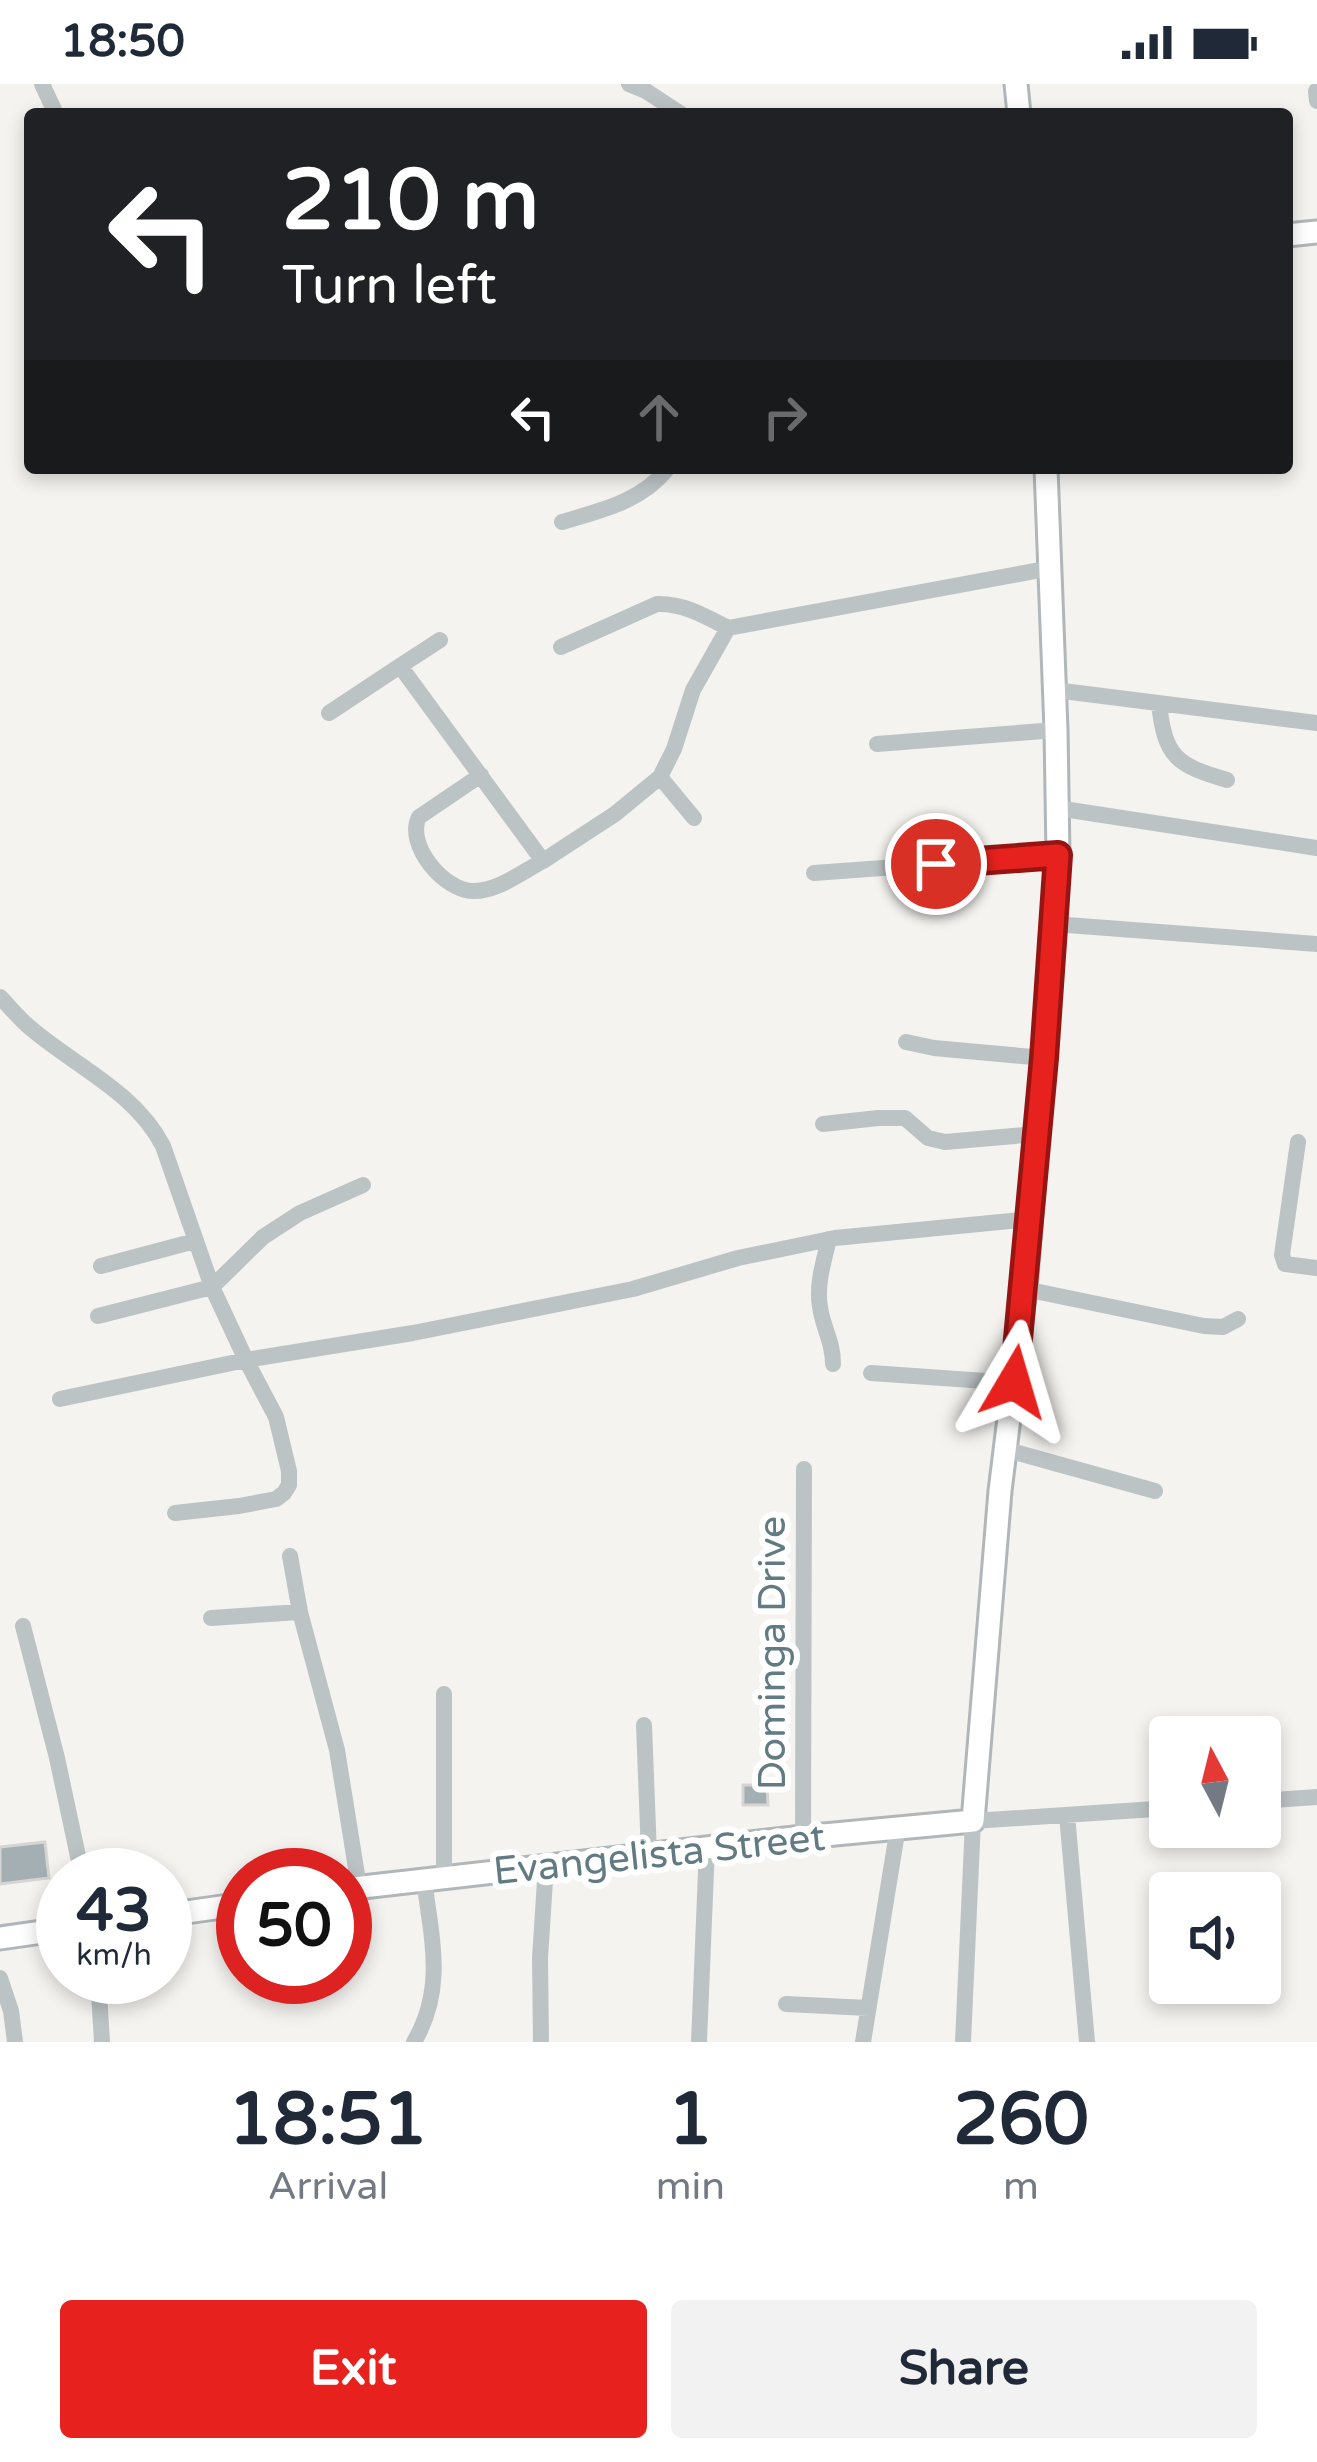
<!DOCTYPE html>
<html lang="en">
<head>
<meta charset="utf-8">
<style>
  :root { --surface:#fff; --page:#f2f2f3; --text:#1f2937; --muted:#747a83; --accent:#e7211d }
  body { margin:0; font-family:"Varela Round",sans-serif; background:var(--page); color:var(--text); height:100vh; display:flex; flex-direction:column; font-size:45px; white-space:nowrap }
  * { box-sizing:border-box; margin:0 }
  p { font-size:39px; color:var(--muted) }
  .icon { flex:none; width:66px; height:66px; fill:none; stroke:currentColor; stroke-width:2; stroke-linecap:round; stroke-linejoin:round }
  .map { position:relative; height:1958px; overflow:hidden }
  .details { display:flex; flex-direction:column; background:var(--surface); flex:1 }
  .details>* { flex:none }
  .hud { position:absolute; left:24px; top:24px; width:1269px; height:366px; border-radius:12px; box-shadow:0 6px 18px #0003; background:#202124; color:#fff; overflow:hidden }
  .needle { width:78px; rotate:353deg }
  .controls { position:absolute; left:1149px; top:1632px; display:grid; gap:24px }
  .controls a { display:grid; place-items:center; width:132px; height:132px; border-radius:12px; background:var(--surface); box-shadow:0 6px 18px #0003; font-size:60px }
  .speed { position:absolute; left:36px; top:1764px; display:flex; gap:24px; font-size:60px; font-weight:700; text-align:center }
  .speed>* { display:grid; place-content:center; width:156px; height:156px; border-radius:50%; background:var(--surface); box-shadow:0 6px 18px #0003; line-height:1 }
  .speed small { font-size:30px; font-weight:400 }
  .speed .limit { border:18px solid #d22; background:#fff; color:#111 }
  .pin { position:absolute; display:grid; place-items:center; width:102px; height:102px; color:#fff; margin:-51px; border:6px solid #fff; border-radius:50%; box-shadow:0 3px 12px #0007 }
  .me { position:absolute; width:132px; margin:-66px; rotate:7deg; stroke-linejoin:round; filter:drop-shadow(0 0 9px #0008) }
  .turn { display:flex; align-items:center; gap:42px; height:252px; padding:0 60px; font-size:54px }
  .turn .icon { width:156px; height:156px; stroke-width:2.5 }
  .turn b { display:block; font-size:84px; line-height:102px }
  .lanes { display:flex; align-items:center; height:114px; padding:0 60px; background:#0003; justify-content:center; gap:60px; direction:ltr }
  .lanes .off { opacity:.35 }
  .eta { display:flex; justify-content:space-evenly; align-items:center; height:204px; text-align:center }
  .eta b { font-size:72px; font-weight:700; line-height:84px }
  .primary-button { display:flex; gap:24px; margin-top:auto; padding:24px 60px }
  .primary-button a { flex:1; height:138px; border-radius:12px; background:var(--accent); color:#fff; font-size:48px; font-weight:700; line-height:138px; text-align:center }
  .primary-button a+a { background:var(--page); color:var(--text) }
  .status { display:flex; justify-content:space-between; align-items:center; height:84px; padding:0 60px; background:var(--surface); direction:ltr }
  .status svg { height:33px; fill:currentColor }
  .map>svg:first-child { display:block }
  .building { fill:#a3afb2; stroke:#d5d5d3; stroke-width:3 }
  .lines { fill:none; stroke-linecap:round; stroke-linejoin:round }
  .major-casing { stroke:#b0b6b9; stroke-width:27 }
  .minor { stroke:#bcc3c5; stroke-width:16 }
  .major { stroke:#fff; stroke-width:21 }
  .route-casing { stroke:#961513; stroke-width:30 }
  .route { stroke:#e7211d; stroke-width:21 }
  .labels { text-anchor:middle; stroke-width:12; stroke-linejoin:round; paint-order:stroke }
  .street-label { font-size:39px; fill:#627a82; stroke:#fff }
</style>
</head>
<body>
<div class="status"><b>18:50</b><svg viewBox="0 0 49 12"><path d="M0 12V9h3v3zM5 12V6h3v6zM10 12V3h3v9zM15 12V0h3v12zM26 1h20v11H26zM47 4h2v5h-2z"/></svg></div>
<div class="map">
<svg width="1317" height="1958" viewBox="0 0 1317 1958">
  <rect width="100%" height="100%" fill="#f4f3f0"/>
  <path class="building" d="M743 1701H767L768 1721H743Z
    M45 1758 49 1794 0 1800V1763Z"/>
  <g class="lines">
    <g class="major-casing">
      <path id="major" d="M1016 0 1019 30
        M1287 151 1317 148
        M345 1805 803 1753 973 1737 1000 1407 1025 1205 1054 840 1058 771 1056 646 1046 384
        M165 1831 243 1820
        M0 1854 63 1845"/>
    </g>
    <path class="minor" d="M42 0 56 30
      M629 0 646 7 681 30
      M1316 7 1317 17
      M562 438C602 426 641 418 668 384
      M561 563 657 520C683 519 705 532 728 544L1051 484
      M400 582 440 556
      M1055 606 1317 639
      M1159 620C1165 673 1176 681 1227 696
      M329 629 400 582 543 777 615 730 660 693
      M877 660 1056 646
      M481 691 419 733C405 761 445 808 474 807 498 807 522 788 543 777
      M1057 724 1317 764
      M694 734 660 693 674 665 693 606 728 544
      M814 789 1058 771
      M1054 840 1317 860
      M0 913C9 922 17 932 27 941 72 981 134 1006 163 1062L212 1203 246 1276 276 1333 289 1387V1401L284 1409 276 1415 239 1422 175 1429
      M906 958 934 964 1044 974
      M823 1040 878 1034H905L928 1054 945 1058 1037 1050
      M1298 1058 1282 1171 1285 1180 1317 1184
      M829 1155C824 1177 816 1200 820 1223 823 1245 833 1256 833 1280
      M101 1182 195 1157
      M1025 1205 1204 1242 1223 1243 1238 1235
      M98 1232 212 1203 263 1153 300 1129 363 1101
      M871 1289 1014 1299
      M60 1315 246 1276 413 1249 633 1205 738 1174 835 1154 1030 1135
      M1004 1365 1155 1407
      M290 1472 300 1528
      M211 1534 300 1528 337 1666 359 1803
      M23 1542 57 1674 82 1791
      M644 1641 649 1770
      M1260 1717 1317 1713
      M1067 1731 1087 1958
      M803 1753 804 1385
      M444 1793V1610
      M98 1893 102 1958
      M0 1894 11 1927 15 1958
      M786 1920 868 1924
      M414 1958C446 1904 431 1853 424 1795
      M541 1958 540 1874 546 1781
      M699 1958 707 1763
      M863 1958 898 1743
      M963 1958 973 1737 1170 1724"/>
    <use href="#major" class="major"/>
  </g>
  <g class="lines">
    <g class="route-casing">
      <path id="route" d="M936 780 1058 771 1044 974 1014 1298"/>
    </g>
    <use href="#route" class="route"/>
  </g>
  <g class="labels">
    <g class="street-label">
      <text transform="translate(771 1569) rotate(-90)" y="14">Dominga Drive</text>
      <text transform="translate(659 1769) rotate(-6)" y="14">Evangelista Street</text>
    </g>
  </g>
</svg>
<div class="controls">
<a><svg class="needle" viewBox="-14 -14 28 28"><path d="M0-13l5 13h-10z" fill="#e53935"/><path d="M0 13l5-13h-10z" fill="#747a83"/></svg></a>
<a><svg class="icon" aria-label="sound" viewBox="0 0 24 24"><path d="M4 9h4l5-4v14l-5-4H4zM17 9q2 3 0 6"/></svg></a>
</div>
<div class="speed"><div>43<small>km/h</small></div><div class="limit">50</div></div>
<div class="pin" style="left:936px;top:780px;background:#d93025"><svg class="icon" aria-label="arrive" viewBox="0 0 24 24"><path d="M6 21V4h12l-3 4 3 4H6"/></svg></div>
<svg class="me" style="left:1014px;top:1298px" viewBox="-20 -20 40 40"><path d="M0-17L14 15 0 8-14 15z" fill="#e7211d" stroke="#fff" stroke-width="4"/></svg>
<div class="hud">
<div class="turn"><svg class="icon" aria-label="left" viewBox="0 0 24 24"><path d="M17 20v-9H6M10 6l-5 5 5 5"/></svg><div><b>210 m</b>Turn left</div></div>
<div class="lanes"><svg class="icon" aria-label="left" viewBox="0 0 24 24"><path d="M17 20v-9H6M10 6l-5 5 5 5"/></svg><svg class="icon off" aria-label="ahead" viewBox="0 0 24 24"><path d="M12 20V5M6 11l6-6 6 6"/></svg><svg class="icon off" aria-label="right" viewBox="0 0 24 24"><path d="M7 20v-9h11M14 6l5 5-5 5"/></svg></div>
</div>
</div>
<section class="details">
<div class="eta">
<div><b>18:51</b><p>Arrival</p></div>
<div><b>1</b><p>min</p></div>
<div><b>260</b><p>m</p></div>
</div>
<div class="primary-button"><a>Exit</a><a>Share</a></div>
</section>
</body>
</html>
